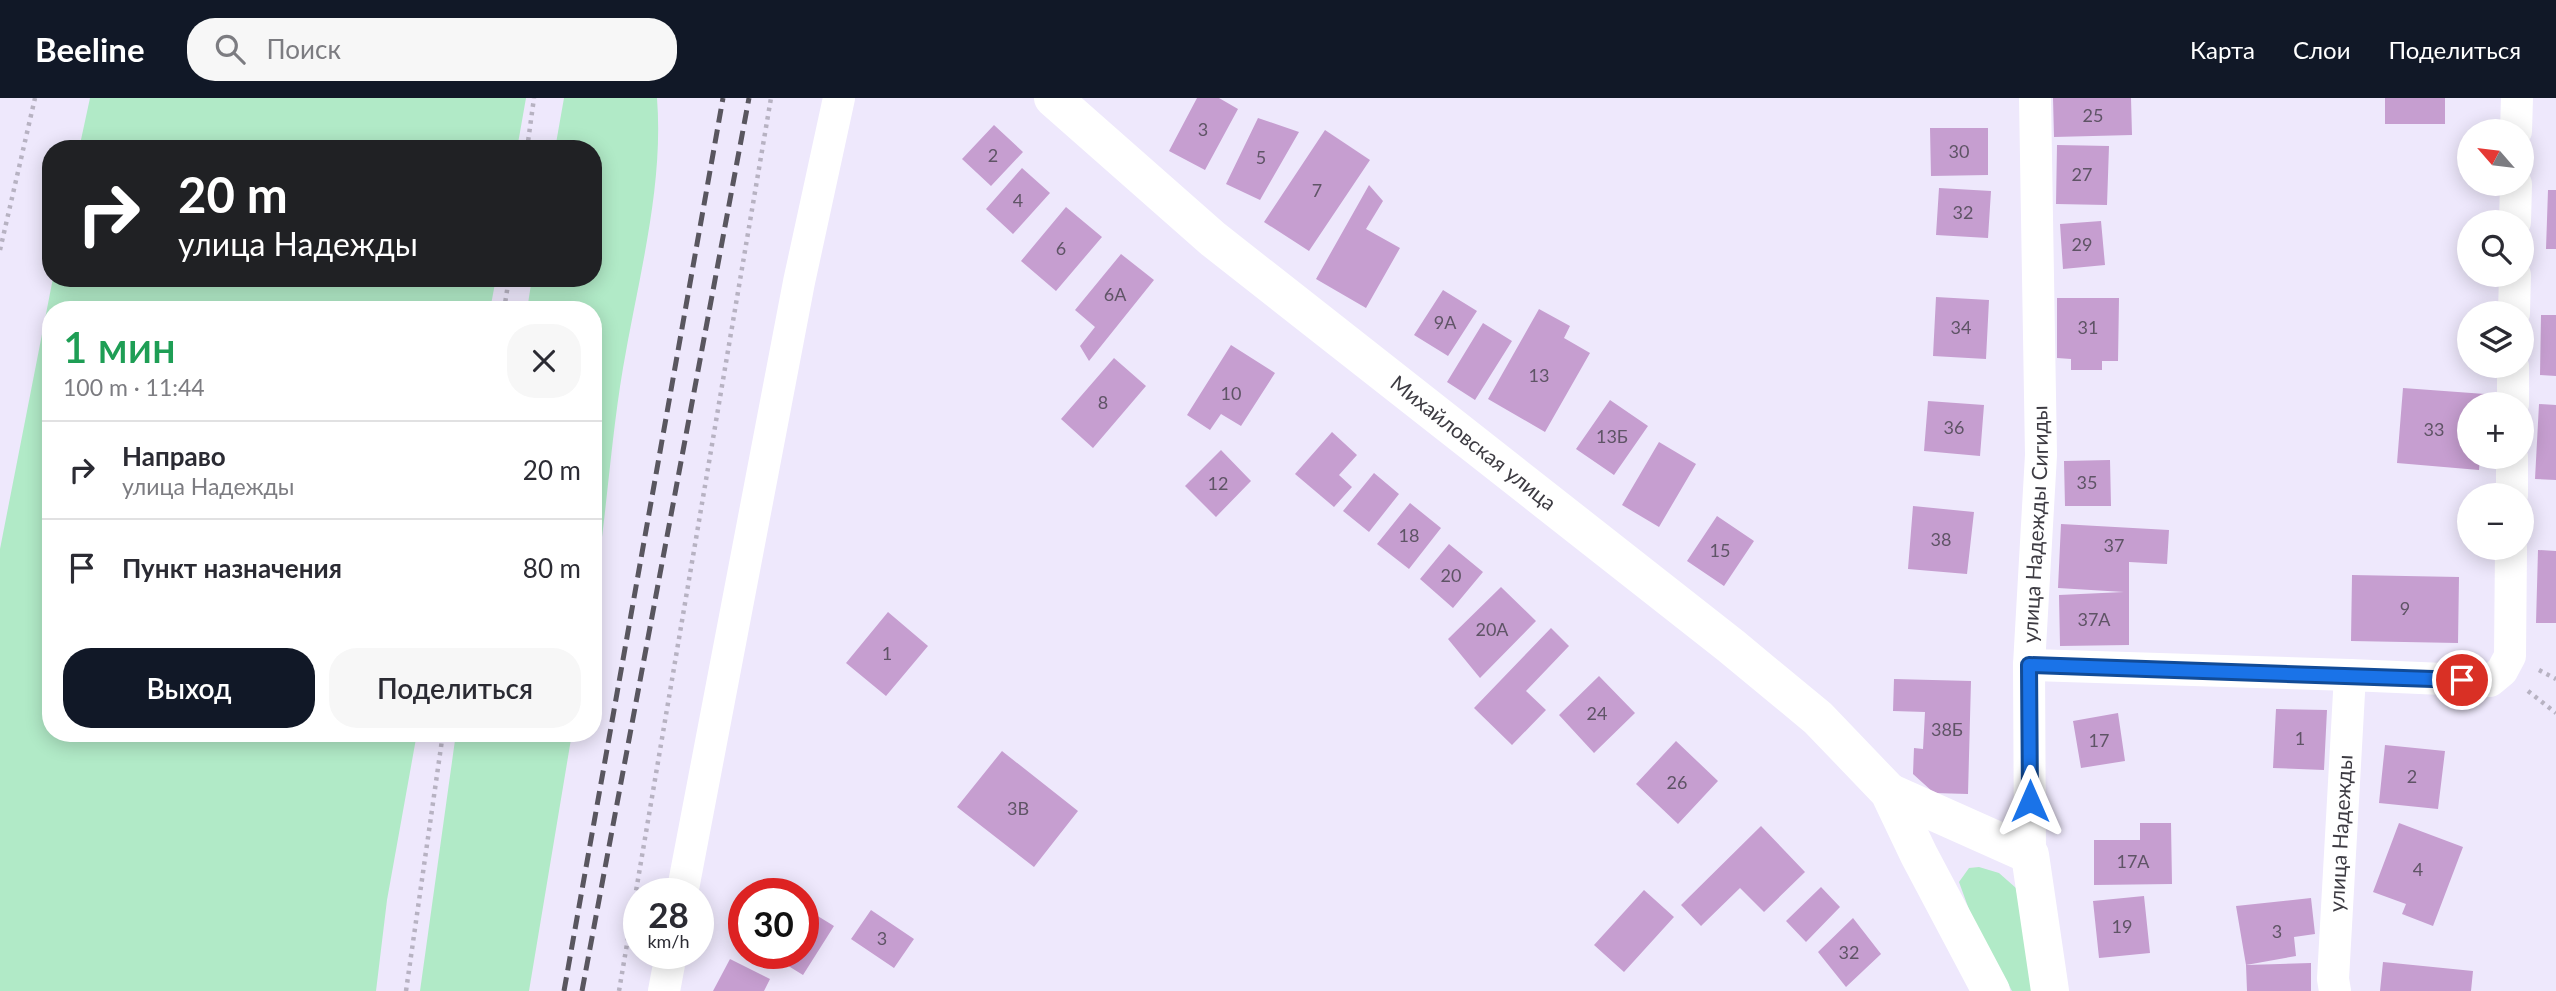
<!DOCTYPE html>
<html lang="ru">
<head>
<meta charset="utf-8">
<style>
  :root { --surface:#fff; --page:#f7f7f7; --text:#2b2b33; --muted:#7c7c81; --line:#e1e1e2; --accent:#111827 }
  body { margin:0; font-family:Lato,sans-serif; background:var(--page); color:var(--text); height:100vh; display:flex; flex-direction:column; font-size:26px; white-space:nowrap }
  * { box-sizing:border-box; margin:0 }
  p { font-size:23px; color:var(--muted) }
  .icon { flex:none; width:38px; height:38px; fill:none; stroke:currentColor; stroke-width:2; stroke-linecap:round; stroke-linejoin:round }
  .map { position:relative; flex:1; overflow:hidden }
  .details { position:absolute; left:42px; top:203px; width:560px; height:441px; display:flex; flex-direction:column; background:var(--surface); border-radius:28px; box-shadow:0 4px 18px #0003 }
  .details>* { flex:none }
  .hud { position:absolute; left:42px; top:42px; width:560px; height:147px; border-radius:28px; box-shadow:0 4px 18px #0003; background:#202124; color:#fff; overflow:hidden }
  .needle { width:46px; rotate:298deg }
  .controls { position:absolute; left:2457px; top:21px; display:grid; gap:14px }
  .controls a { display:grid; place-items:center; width:77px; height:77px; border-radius:50%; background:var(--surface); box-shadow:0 4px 18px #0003; font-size:35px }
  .speed { position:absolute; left:623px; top:780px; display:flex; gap:14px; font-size:35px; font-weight:700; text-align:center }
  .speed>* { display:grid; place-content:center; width:91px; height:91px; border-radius:50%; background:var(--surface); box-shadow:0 4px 18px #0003; line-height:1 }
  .speed small { font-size:18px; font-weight:400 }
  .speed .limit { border:10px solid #d22; background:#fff; color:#111 }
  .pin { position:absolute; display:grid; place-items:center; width:60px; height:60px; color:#fff; margin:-30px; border:4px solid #fff; border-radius:50%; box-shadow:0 2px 7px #0007 }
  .me { position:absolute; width:77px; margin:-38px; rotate:0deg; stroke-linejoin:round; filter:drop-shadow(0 0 5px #0008) }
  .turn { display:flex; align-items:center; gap:24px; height:147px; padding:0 21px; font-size:32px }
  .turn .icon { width:91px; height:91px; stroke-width:2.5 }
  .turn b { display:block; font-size:49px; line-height:60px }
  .round { display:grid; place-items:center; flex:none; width:74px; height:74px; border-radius:28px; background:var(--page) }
  .summary { display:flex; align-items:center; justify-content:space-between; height:119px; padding:0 21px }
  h1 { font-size:42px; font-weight:600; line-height:52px; color:#1e9e55 }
  .primary-button { display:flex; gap:14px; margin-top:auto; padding:14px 21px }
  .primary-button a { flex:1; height:80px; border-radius:28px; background:var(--accent); color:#fff; font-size:28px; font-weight:600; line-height:80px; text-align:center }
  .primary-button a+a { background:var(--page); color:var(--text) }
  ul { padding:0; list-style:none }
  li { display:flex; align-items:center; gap:21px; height:98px; padding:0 21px; border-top:2px solid var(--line) }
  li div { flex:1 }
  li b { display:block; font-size:26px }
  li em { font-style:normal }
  header { display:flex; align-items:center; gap:42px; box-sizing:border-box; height:98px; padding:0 35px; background:var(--accent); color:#fff }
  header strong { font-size:33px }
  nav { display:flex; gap:38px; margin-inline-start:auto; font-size:24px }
  .search { width:490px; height:63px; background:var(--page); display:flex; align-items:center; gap:18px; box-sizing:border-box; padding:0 24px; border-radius:28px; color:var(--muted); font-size:26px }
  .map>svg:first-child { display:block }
  .green { fill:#b1eac7 }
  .building { fill:#c69ed0 }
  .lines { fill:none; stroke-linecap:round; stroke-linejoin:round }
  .path { stroke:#b7b2c2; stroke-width:4.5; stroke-dasharray:3.5 5; stroke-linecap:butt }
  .street { stroke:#fff; stroke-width:32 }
  .secondary { stroke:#fff; stroke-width:38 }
  .rail { stroke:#59565f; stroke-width:5; stroke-dasharray:14 7; stroke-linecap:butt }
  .route-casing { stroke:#114b97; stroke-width:18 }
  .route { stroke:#1a73e8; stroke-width:12 }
  .labels { text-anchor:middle; stroke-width:7; stroke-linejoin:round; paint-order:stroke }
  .number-label { font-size:18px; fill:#5f5466 }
  .street-label { font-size:21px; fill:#3d3b42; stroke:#f9f8fc }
</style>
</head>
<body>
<header>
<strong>Beeline</strong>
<div class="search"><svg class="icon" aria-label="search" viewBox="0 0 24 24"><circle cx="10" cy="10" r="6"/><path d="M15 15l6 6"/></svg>Поиск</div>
<nav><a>Карта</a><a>Слои</a><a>Поделиться</a></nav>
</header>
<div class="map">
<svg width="2556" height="893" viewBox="0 0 2556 893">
  <rect width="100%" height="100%" fill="#eee8fc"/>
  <path class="green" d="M90 0H526L517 51H79Z
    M564 0H657C664 90 638 181 623 270 610 347 606 426 593 503V212H527L532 180H593V51H555Z
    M53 180H496L490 212H51V635H417L387 802 376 893H0V451Z
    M456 635H572L529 893H420Z
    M1979 769 1999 775 2016 790 2035 893H2012L1971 817 1959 784 1969 770Z"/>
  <path class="building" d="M1197 0H1219L1238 11 1205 72 1169 53Z
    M2053 0H2131L2132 37 2054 39Z
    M2385 0H2445V26H2385Z
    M1258 20 1299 34 1260 102 1226 86Z
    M994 27 1023 54 991 88 962 61Z
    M1930 30H1988V77L1931 78Z
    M1325 32 1370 62 1309 153 1264 124Z
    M2057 47 2109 48 2107 107 2056 106Z
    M1022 70 1050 95 1013 136 986 111Z
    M1369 87 1383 103 1366 131 1400 150 1366 210 1316 181Z
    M1939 90 1991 93 1988 140 1936 137Z
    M2548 92H2556V151H2546Z
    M1066 109 1102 139 1056 193 1021 163Z
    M2101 123 2105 167 2063 171 2060 126Z
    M1121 156 1154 182 1089 263 1080 248 1095 229 1075 212Z
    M1443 192 1477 213 1448 258 1414 237Z
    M1936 199 1989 202 1986 261 1933 258Z
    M2057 200H2119L2118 263H2102V272H2071V261L2057 260Z
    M1539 211 1570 228 1564 240 1590 255 1545 334 1488 301Z
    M2541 217H2556V278L2540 277Z
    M1483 225 1512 243 1475 302 1447 284Z
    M1231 247 1275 275 1241 328 1221 316 1210 332 1187 317Z
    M1114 260 1146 288 1093 350 1061 321Z
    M2403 290 2485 296 2484 306H2469V359H2480L2479 372 2397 365Z
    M1610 302 1648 328 1614 377 1576 351Z
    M1928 303 1984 307 1980 358 1924 353Z
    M2539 306 2556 307V382L2535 381Z
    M1332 334 1357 357 1339 377 1352 389 1334 409 1295 376Z
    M1659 344 1696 366 1659 429 1622 407Z
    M1221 352 1251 383 1216 419 1185 388Z
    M2110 362 2111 408H2065L2064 363Z
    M1374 375 1399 396 1369 434 1343 413Z
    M1410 405 1441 430 1409 471 1377 446Z
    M1913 408 1974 414 1967 476 1908 471Z
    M1717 418 1754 443 1724 488 1687 463Z
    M2061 426 2169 432 2167 466 2129 464V547L2060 548 2059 497 2124 494 2058 490Z
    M1449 446 1483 474 1453 510 1420 481Z
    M2538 452 2556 453V525H2536Z
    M2352 477 2459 479 2458 545 2351 543Z
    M1501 489 1536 523 1480 580 1448 541Z
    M888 514 928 548 886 598 846 565Z
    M1551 530 1569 548 1526 593 1546 612 1512 647 1474 610Z
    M1599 578 1635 615 1594 655 1559 617Z
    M1894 581 1971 583 1968 696 1934 695 1913 676 1914 650 1923 651 1925 614 1893 613Z
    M2276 611 2327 612 2324 672 2273 670Z
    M2118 615 2125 663 2081 670 2073 623Z
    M1676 643 1718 683 1678 726 1636 686Z
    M2385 647 2445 653 2438 711 2379 705Z
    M1002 653 1078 713 1034 769 957 709Z
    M2140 725H2171L2172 786 2094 787V742H2140Z
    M2399 725 2463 749 2433 828 2402 816 2406 806 2373 794Z
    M1761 728 1805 774 1764 814 1740 790 1701 828 1681 807Z
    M1821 789 1840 809 1806 844 1786 823Z
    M1644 792 1674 819 1624 874 1594 847Z
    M2144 798 2150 855 2099 860 2093 803Z
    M2311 800 2315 836 2294 839 2296 858 2246 867 2311 865V893H2247L2246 867 2236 808Z
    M803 809 834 828 803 877 769 856H803Z
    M871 812 914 841 894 870 851 841Z
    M1853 820 1881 856 1846 889 1818 854Z
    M730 861 770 881 764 893H713Z
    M2383 864 2473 873 2471 893H2380Z"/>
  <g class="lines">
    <path class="path" d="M527 51 534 0
      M0 152 35 0
      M504 212 509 180
      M2539 572 2556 581
      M2528 593 2556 615
      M406 893 443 635
      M619 893 771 0"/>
    <g class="street">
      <path d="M2516 33 2517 0"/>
      <path d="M2515 124 2516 86"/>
      <path d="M2514 215 2515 177"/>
      <path d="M2513 306V268"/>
      <path d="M2512 397V359"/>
      <path d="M2029 567 2350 577"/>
      <path id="s1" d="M2030 757 2029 567 2041 357 2035 0"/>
      <path d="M682 796 799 184 839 0"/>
      <path d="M664 893 671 856"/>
      <path id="s2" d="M2335 893 2333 881 2350 577 2490 583 2502 573 2510 558 2511 450"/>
    </g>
    <g class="secondary">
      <path id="s3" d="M1053 0 1213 141 1731 548 1818 620 1889 694 1919 757 1991 893"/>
      <path d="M1889 694 2030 757 2050 893"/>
    </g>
    <path class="rail" d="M564 893 723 0
      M582 893 749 0"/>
  </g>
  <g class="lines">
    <g class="route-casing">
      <path id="route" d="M2030 703 2029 567 2462 582"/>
    </g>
    <use href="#route" class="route"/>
  </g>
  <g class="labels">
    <g class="number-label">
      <text x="2093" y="24">25</text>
      <text x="1203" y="38">3</text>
      <text x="1959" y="60">30</text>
      <text x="993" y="64">2</text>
      <text x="1261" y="66">5</text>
      <text x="2082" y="83">27</text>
      <text x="1317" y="99">7</text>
      <text x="1018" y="109">4</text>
      <text x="1963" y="121">32</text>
      <text x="2082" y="153">29</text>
      <text x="1061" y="157">6</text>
      <text x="1115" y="203">6А</text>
      <text x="1445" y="231">9А</text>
      <text x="1961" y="236">34</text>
      <text x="2088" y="236">31</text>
      <text x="1539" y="284">13</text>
      <text x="1231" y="302">10</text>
      <text x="1103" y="311">8</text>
      <text x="1954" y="336">36</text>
      <text x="2434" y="338">33</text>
      <text x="1612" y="345">13Б</text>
      <text x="2087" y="391">35</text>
      <text x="1218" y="392">12</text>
      <text x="1409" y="444">18</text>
      <text x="1941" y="448">38</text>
      <text x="2114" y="454">37</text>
      <text x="1720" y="459">15</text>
      <text x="1451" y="484">20</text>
      <text x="2405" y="517">9</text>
      <text x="2094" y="528">37А</text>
      <text x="1492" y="538">20А</text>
      <text x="887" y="562">1</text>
      <text x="1597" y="622">24</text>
      <text x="1947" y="638">38Б</text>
      <text x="2300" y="647">1</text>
      <text x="2099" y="649">17</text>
      <text x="2412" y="685">2</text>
      <text x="1677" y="691">26</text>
      <text x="1018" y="717">3В</text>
      <text x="2133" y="770">17А</text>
      <text x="2418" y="778">4</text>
      <text x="2122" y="835">19</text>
      <text x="2277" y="840">3</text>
      <text x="882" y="847">3</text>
      <text x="1849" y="861">32</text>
    </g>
    <g class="street-label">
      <text dy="7" stroke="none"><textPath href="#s3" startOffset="544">Михайловская улица</textPath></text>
      <text dy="7" stroke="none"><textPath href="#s1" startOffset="331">улица Надежды Сигиды</textPath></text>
      <text dy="7" stroke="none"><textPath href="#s2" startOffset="158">улица Надежды</textPath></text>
    </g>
  </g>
</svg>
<div class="controls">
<a><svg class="needle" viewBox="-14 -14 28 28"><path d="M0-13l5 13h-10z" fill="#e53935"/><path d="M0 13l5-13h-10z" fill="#7c7c81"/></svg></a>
<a><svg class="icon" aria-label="search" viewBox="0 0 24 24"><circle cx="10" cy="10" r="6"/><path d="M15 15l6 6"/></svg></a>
<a><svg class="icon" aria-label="layers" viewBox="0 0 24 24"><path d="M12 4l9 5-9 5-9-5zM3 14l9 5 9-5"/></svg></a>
<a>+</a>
<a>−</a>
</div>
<div class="speed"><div>28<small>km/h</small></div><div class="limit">30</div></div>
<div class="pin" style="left:2462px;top:582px;background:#d93025"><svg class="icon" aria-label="arrive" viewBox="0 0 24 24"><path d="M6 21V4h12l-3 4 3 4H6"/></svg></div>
<svg class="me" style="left:2030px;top:703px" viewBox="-20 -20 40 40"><path d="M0-17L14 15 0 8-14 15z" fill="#1a73e8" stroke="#fff" stroke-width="4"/></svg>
<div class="hud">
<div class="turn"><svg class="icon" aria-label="right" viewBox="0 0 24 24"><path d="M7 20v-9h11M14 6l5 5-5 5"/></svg><div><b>20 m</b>улица Надежды</div></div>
</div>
<section class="details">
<div class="summary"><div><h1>1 мин</h1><p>100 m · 11:44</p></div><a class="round"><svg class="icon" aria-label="close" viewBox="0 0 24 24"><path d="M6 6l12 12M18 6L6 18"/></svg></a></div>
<ul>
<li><svg class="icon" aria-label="right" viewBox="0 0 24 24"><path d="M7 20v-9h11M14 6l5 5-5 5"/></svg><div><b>Направо</b><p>улица Надежды</p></div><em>20 m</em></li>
<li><svg class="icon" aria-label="arrive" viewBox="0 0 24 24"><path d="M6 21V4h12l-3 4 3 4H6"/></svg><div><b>Пункт назначения</b></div><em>80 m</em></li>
</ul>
<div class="primary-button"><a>Выход</a><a>Поделиться</a></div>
</section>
</div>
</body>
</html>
